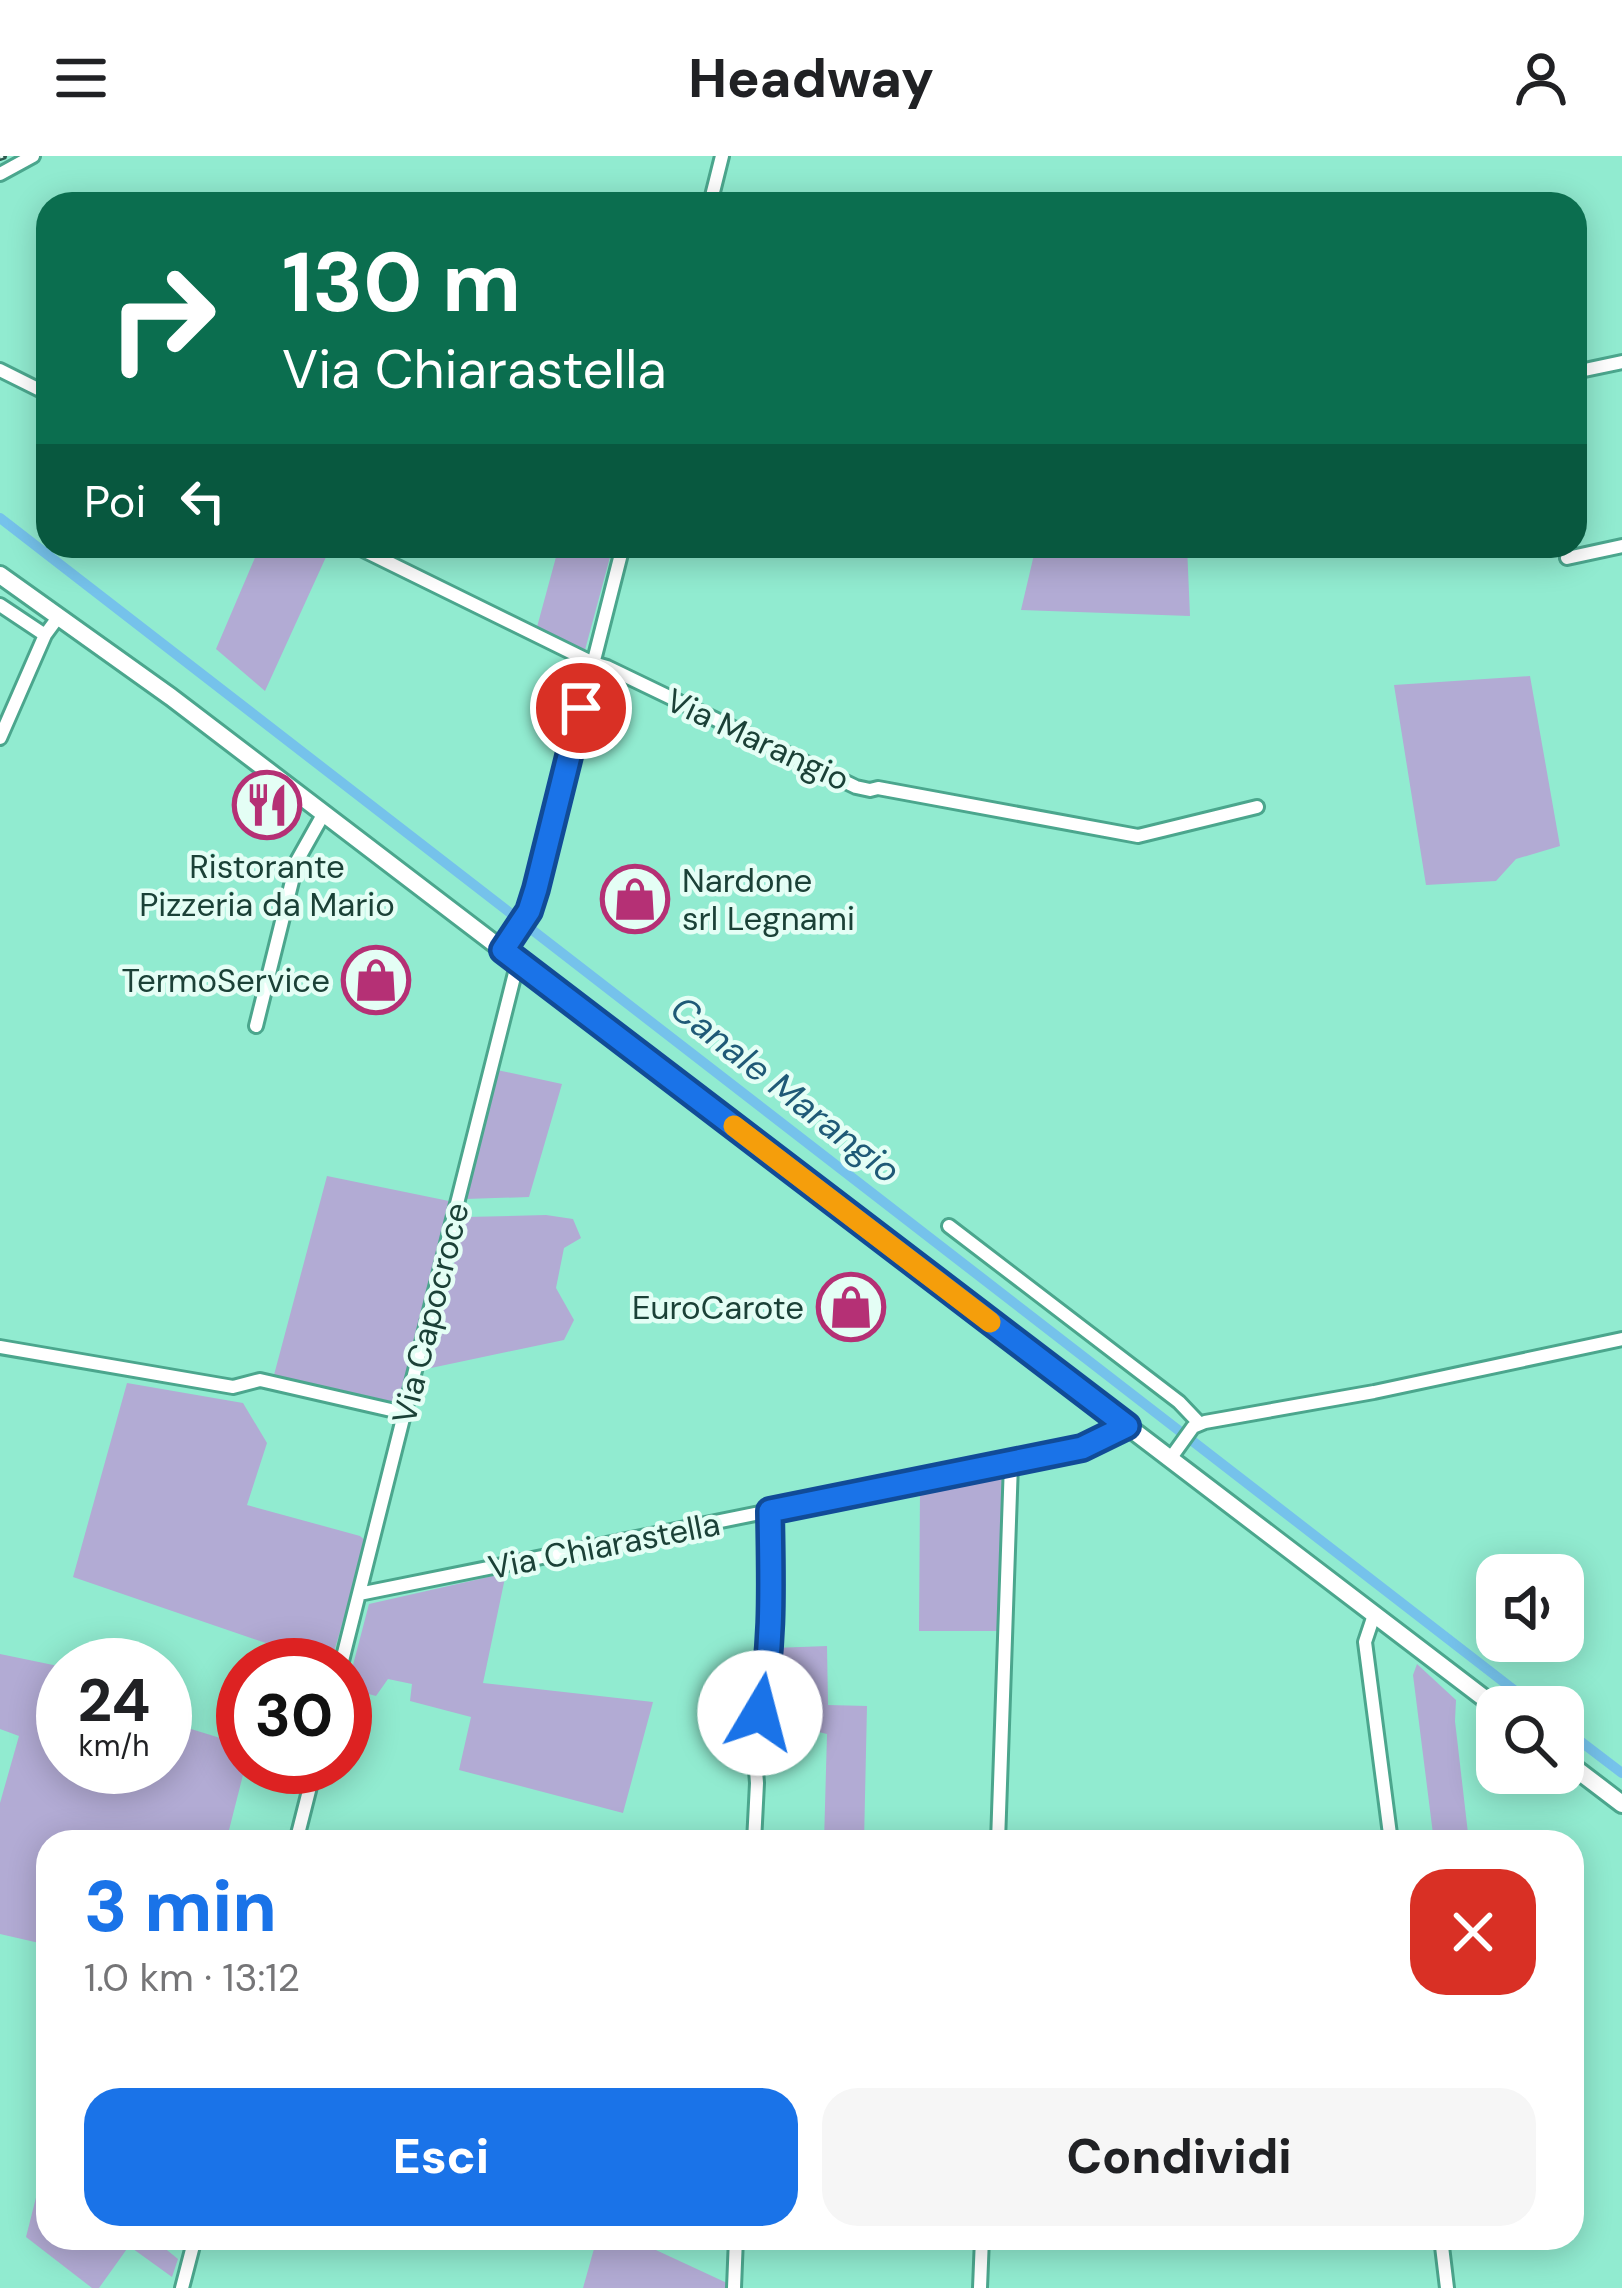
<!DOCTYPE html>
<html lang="it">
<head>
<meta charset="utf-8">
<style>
  :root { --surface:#fff; --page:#f6f6f6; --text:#202124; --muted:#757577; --accent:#1a73e8 }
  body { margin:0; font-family:"DM Sans",sans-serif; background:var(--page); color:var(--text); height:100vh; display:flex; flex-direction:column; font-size:45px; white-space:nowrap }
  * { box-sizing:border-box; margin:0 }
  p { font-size:39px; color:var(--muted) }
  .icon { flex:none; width:66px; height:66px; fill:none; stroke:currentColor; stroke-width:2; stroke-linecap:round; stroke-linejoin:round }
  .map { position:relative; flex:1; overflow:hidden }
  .panel { position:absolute; left:36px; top:1674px; width:1548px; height:420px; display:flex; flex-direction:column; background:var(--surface); border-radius:36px; box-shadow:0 6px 30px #0003 }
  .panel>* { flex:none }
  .hud { position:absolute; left:36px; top:36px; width:1551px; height:366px; border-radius:36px; box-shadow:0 6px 30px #0003; background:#0b6e4f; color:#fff; overflow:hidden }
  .controls { position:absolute; left:1476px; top:1398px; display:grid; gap:24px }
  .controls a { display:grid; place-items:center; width:108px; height:108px; border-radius:24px; background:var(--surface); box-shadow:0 6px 30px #0003; font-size:60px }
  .speed { position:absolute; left:36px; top:1482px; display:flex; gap:24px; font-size:60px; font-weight:700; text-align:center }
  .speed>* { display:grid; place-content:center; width:156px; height:156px; border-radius:50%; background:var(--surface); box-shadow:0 6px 30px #0003; line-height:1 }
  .speed small { font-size:30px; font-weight:400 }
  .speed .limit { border:18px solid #d22; background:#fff; color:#111 }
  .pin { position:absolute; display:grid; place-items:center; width:102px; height:102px; color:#fff; margin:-51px; border:6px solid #fff; border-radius:50%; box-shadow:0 3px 12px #0007 }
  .me { position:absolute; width:132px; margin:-66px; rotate:8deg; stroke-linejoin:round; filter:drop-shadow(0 0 9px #0008) }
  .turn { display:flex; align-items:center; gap:42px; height:252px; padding:0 48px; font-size:54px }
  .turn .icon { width:156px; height:156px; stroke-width:2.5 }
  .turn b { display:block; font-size:84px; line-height:102px }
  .then { display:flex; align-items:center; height:114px; padding:0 48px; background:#0003; gap:24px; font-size:45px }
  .round { display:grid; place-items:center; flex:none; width:126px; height:126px; border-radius:36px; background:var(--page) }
  .head { display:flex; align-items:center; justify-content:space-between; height:204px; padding:0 48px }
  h1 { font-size:72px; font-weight:800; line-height:90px; color:var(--accent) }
  .action { display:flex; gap:24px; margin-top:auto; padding:24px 48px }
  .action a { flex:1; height:138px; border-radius:36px; background:var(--accent); color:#fff; font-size:48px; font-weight:800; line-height:138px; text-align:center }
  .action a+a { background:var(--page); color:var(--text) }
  header { display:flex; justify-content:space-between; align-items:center; height:156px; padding:0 48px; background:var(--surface); font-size:54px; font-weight:800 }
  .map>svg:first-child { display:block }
  .green { fill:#b2abd4 }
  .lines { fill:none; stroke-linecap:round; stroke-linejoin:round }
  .canal { stroke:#75c2eb; stroke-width:10 }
  .minor-casing { stroke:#4ba68d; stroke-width:18 }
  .secondary-casing { stroke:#4ba68d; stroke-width:22 }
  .minor { stroke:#fff; stroke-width:12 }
  .secondary { stroke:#fff; stroke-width:16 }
  .rail-casing { stroke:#2e5c50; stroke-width:8 }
  .rail { stroke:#e4fef5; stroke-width:3; stroke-dasharray:9; stroke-linecap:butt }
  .route-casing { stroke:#114b97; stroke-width:30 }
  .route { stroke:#1a73e8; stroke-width:21 }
  .slow { stroke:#f59e0b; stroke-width:21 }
  .labels { text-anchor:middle; stroke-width:9; stroke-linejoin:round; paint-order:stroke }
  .street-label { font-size:33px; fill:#1b4137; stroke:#e4fef5 }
  .poi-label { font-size:33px; fill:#1b4137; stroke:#e4fef5; text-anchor:end }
  .water-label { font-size:36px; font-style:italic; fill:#1f5a77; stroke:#e4fef5 }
</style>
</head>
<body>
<header><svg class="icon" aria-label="menu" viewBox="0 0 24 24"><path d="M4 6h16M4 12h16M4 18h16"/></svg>Headway<svg class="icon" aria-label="person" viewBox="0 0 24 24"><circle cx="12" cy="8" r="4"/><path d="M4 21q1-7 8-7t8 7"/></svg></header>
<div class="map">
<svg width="1622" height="2132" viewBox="0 0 1622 2132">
  <rect width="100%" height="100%" fill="#91ebd0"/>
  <path class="green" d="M260 390H331L265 535 216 493Z
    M559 390H613L585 494 537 471Z
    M1036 390H1187L1190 460 1021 454Z
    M1530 520 1560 690 1516 703 1496 725 1426 729 1394 529Z
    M497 914 562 928 529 1041 465 1043Z
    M327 1020 449 1045 399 1247 274 1219Z
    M546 1059 573 1063 581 1082 564 1092 556 1132 574 1164 564 1184 431 1212 427 1210 466 1061Z
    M127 1227 243 1247 267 1287 247 1349 360 1380 367 1386 330 1509 73 1421Z
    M1003 1315 1007 1321 1003 1475H919L920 1334Z
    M506 1417 483 1527 653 1546 623 1657 459 1614 471 1561 410 1545 412 1528 388 1523 376 1540 347 1532 369 1448Z
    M827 1490 828 1549 867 1550 864 1686H824L827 1578 773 1565 771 1531 774 1492Z
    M0 1498 63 1511V1611H165V1565L243 1589 245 1611 226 1686H48V1789L0 1778V1647L19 1580 0 1573Z
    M1417 1508 1456 1544 1455 1565 1469 1686H1434L1413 1519Z
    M47 1998 48 2082H152L178 2103 172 2121 129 2090 99 2132H92L26 2081Z
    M597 2082H630L727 2127V2132H583Z"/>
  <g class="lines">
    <path class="canal" d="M0 362 1536 1551
      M1563 1572 1622 1617"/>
    <g class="minor-casing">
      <path id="minor" d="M0 18 33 0
        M710 48 722 0
        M0 214 48 238
        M1575 216 1622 206
        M355 390 593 507 607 511 856 631 870 634 878 632 1138 680 1257 651
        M1567 402 1622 390
        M0 449 45 479
        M0 582 45 479 59 460
        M503 793 529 755 536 733 623 390
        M256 870 297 705 324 657
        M949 1070 1179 1246 1199 1267
        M0 1191 233 1231 260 1224 404 1257
        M1170 1303 1193 1271 1205 1266 1374 1236 1622 1183
        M359 1438 1082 1292 1127 1270
        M1374 1459 1365 1486 1391 1686
        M341 1509 518 805
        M296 1686 315 1611
        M754 1686 757 1627 753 1575 761 1557 769 1497 772 1446 770 1355
        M998 1686 1011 1307
        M1441 2082 1447 2132
        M182 2132 195 2082
        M734 2132 736 2082
        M980 2132 982 2082"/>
    </g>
    <g class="secondary-casing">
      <path id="secondary" d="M0 419 171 541 1497 1552
        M1563 1603 1622 1648"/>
    </g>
    <use href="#minor" class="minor"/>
    <use href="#secondary" class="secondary"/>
    <g class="rail-casing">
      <path id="rail" d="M0 1 3 0"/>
    </g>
    <use href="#rail" class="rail"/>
  </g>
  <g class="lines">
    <g class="route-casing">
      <path id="route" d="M581 552 536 733 529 755 503 794 1127 1270 1082 1292 770 1355C771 1423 774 1490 760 1557"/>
    </g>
    <use href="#route" class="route"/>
    <path class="slow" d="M734 970 990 1166"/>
  </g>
  <defs>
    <g id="restaurant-ring" transform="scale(3.45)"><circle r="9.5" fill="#e4fef5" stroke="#b53075" stroke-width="1.5"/><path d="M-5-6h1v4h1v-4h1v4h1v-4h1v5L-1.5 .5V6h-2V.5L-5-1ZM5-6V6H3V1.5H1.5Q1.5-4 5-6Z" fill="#b53075"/></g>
    <g id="shop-ring" transform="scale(3.45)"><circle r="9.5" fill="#e4fef5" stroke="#b53075" stroke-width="1.5"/><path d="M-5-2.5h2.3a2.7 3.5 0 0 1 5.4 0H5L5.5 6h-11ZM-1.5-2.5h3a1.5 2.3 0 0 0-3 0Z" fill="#b53075"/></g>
  </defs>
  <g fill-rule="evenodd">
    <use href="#restaurant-ring" x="267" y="649"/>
    <use href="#shop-ring" x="635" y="743"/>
    <use href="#shop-ring" x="376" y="824"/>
    <use href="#shop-ring" x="851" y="1151"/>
  </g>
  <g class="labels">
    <g class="street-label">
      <text transform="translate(758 583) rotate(25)" y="12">Via Marangio</text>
      <text transform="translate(430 1157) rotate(-76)" y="12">Via Capocroce</text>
      <text transform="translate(604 1389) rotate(-11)" y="12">Via Chiarastella</text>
    </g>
    <g class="poi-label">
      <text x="267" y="722" text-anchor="middle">Ristorante<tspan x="267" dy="38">Pizzeria da Mario</tspan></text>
      <text x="682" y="736" text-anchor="start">Nardone<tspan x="682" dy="38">srl Legnami</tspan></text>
      <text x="330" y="836">TermoService</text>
      <text x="804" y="1163">EuroCarote</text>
    </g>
    <g class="water-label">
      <text transform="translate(786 933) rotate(38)" y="13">Canale Marangio</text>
    </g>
  </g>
</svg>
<div class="controls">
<a><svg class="icon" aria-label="sound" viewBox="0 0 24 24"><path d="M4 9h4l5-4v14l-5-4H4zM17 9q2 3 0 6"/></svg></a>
<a><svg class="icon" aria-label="search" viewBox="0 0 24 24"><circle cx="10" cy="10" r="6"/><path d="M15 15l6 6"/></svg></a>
</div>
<div class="speed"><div>24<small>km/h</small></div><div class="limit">30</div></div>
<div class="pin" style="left:581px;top:552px;background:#d93025"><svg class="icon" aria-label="arrive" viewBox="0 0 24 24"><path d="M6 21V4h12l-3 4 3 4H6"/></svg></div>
<svg class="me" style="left:760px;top:1557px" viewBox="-20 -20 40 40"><circle r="19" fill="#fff"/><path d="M0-13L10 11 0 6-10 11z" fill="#1a73e8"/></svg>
<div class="hud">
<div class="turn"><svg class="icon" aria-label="right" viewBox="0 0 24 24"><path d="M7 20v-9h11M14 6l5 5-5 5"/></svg><div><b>130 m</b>Via Chiarastella</div></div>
<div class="then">Poi<svg class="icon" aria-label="left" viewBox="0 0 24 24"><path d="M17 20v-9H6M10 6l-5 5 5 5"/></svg></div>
</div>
<section class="panel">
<div class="head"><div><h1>3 min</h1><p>1.0 km · 13:12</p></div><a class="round" style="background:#d93025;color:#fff"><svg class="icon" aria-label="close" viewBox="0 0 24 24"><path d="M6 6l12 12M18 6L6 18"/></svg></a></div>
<div class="action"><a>Esci</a><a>Condividi</a></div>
</section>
</div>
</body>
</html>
